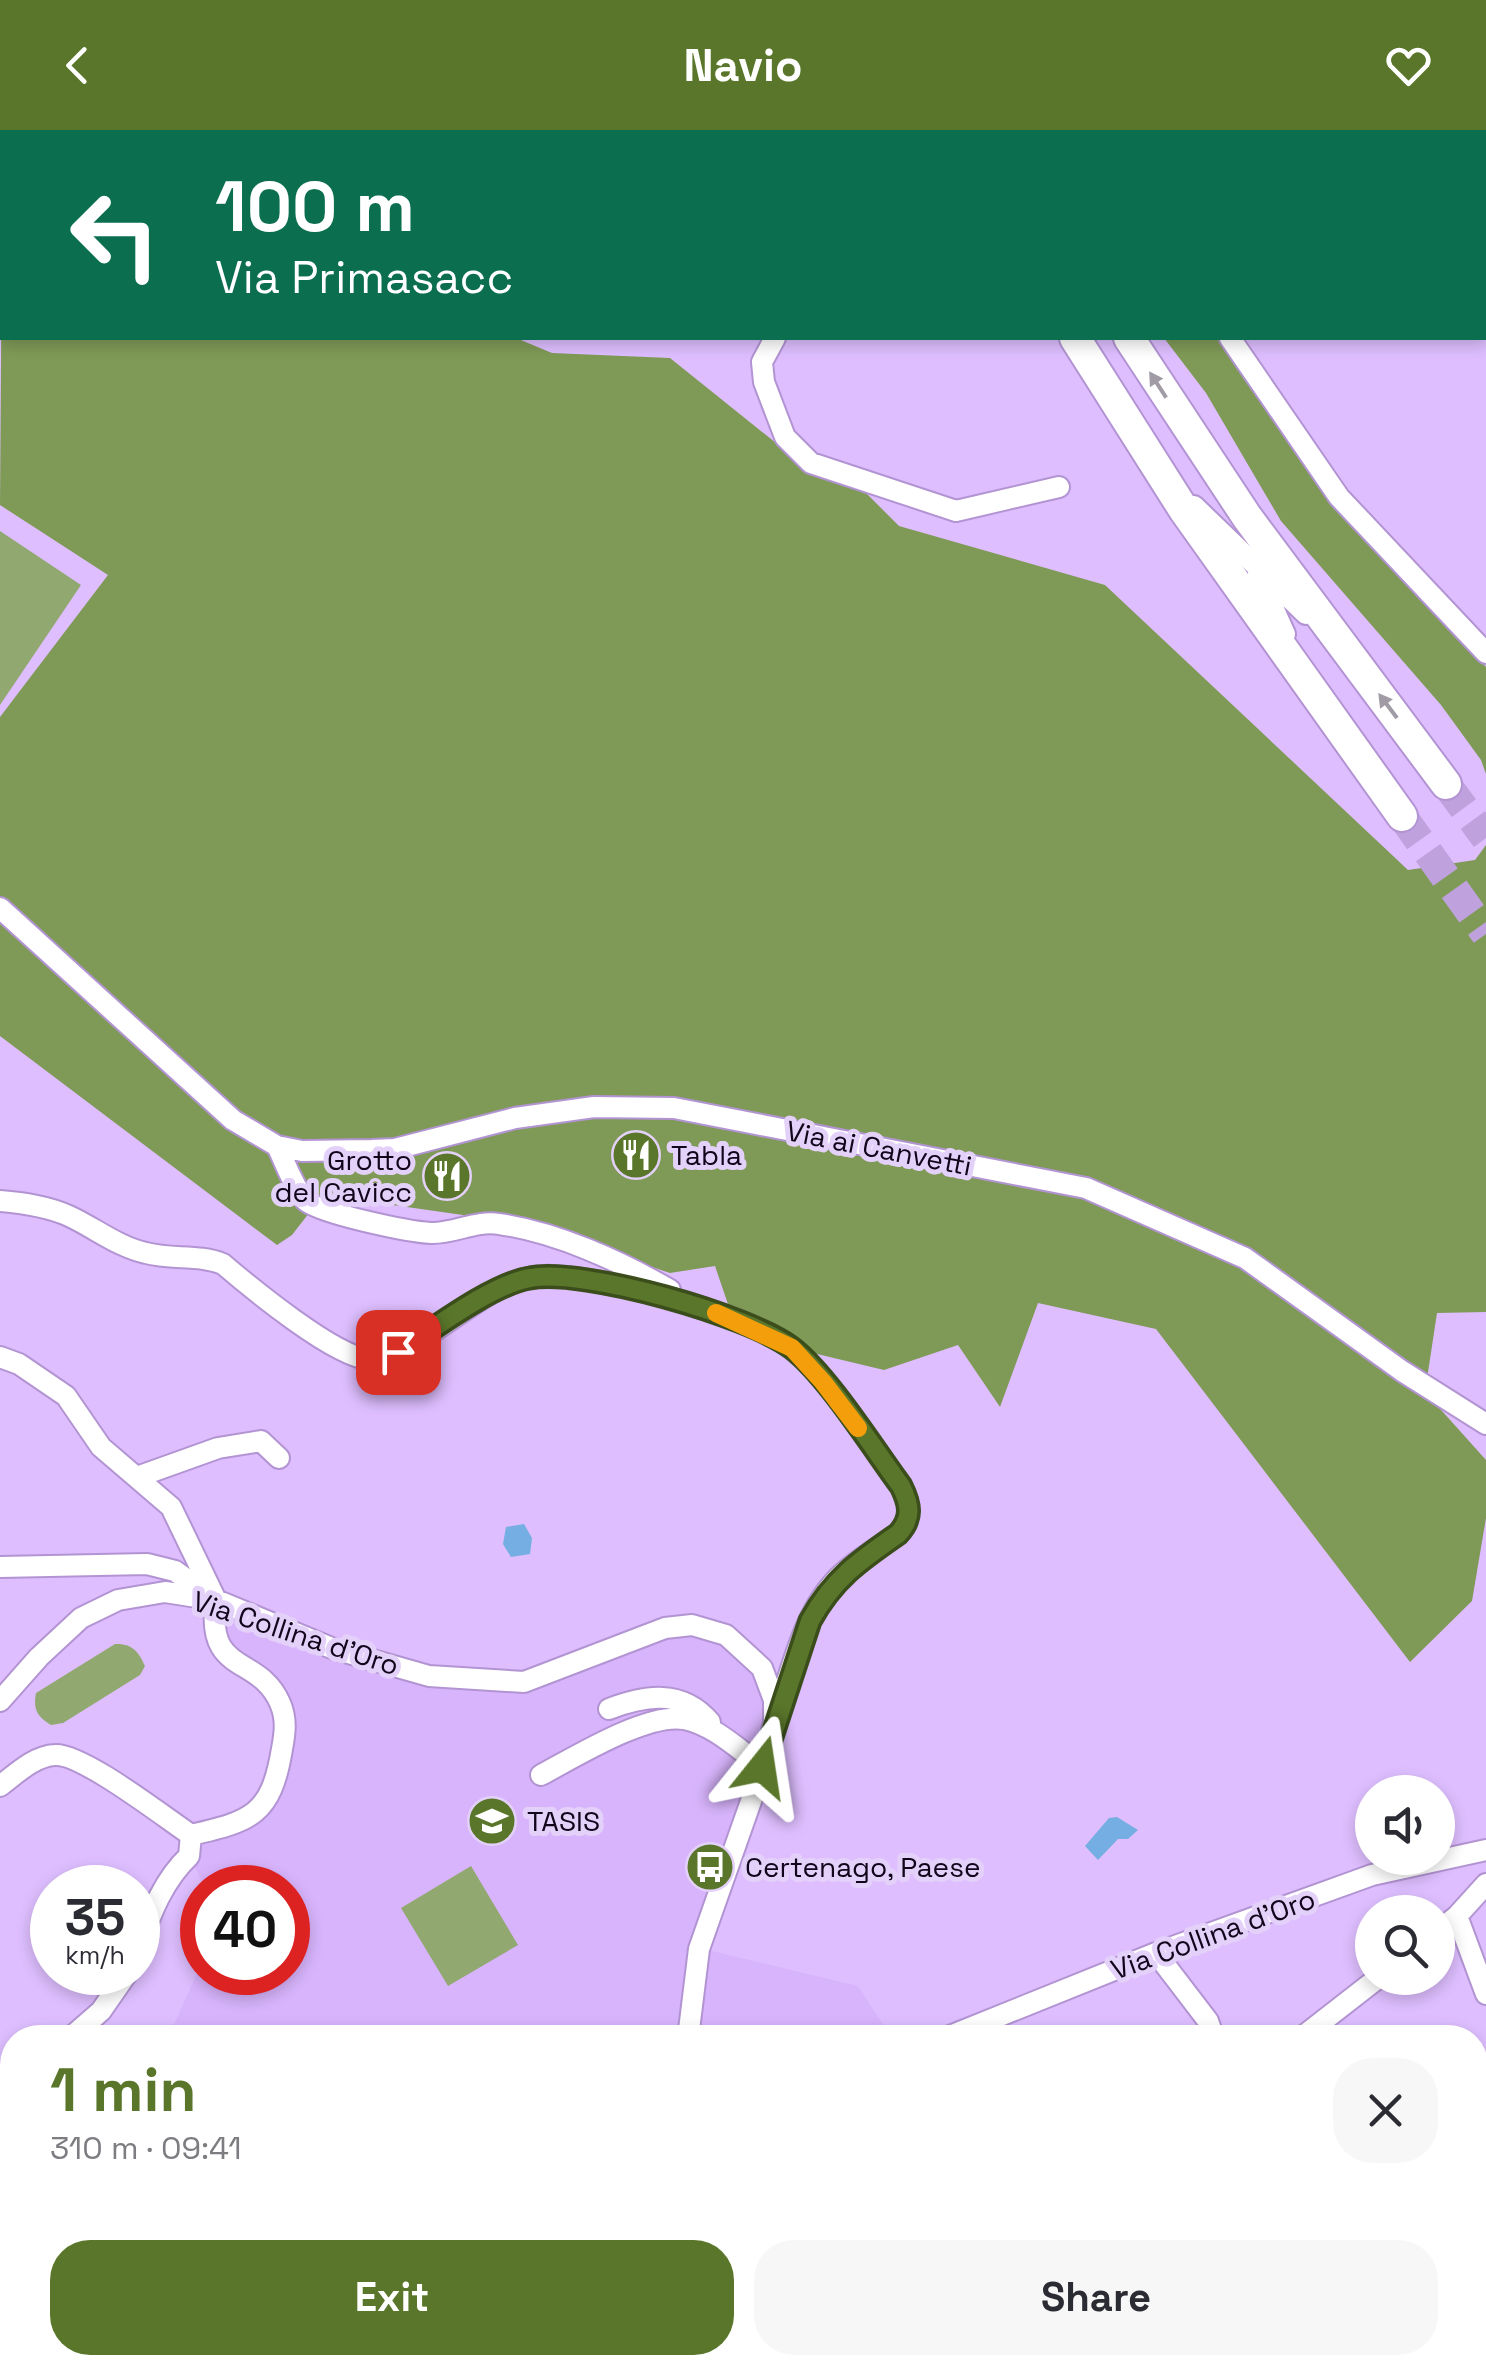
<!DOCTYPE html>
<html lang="en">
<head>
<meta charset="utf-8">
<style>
  :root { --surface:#fff; --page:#f7f7f7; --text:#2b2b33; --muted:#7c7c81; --accent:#5a762a }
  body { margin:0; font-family:"Space Grotesk",sans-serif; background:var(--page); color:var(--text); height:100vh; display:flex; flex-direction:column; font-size:38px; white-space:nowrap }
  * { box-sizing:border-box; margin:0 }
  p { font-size:32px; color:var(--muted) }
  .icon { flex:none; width:55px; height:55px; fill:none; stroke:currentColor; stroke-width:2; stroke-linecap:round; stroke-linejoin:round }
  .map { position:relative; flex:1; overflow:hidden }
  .side { position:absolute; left:0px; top:1895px; width:1488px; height:350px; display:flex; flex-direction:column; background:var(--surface); border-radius:40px 40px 0 0; box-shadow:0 5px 15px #0003 }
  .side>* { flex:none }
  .hud { position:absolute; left:0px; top:0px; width:1488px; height:210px; box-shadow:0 5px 15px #0003; background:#0b6e4f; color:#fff; overflow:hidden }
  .fabs { position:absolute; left:1355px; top:1645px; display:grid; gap:20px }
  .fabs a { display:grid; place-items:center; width:100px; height:100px; border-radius:50%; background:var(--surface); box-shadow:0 5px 15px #0003; font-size:50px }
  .speed { position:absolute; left:30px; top:1735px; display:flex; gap:20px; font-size:50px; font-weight:700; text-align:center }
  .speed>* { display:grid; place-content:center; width:130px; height:130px; border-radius:50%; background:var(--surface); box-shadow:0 5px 15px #0003; line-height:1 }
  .speed small { font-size:25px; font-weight:400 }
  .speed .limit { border:15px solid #d22; background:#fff; color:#111 }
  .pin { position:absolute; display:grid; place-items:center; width:85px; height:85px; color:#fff; margin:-42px; border-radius:20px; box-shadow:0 5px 15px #0006 }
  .me { position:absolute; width:110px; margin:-55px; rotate:15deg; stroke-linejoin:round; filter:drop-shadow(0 0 8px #0008) }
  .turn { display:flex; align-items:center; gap:35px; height:210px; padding:0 50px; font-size:45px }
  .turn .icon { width:130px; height:130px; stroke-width:2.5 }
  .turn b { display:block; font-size:70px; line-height:85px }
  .round { display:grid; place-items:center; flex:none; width:105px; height:105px; border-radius:40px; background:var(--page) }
  .summary { display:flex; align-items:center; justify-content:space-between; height:170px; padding:0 50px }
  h1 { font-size:60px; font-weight:600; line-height:75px; color:var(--accent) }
  .cta { display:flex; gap:20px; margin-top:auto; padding:20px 50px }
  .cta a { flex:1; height:115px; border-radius:40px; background:var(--accent); color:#fff; font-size:40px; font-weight:600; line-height:115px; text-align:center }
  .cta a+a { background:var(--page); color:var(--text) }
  header { display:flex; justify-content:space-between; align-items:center; height:130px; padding:0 50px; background:var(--accent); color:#fff; font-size:45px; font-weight:600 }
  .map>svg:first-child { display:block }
  .built { fill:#d8b4fc }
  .green { fill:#91a970 }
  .forest { fill:#7f9a57 }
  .water { fill:#75aee2 }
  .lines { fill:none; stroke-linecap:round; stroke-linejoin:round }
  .highway-tunnel { stroke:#bfa2dd; stroke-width:30; stroke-dasharray:30 15; stroke-linecap:butt }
  .minor-casing { stroke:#b394d3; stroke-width:24 }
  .highway-casing { stroke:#b394d3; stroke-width:34 }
  .minor { stroke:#fff; stroke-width:20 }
  .highway { stroke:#fff; stroke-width:30 }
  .oneway { fill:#a09ba4 }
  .route-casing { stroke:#3a4d1b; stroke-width:25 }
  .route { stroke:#5a762a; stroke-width:18 }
  .slow { stroke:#f59e0b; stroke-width:18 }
  .labels { text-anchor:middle; stroke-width:10; stroke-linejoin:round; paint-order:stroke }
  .street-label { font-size:28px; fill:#11051b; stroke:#e4d1f9 }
  .poi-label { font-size:28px; fill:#11051b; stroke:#e4d1f9; text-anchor:start }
</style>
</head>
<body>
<header><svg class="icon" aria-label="back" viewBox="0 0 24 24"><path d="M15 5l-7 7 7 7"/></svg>Navio<svg class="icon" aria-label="heart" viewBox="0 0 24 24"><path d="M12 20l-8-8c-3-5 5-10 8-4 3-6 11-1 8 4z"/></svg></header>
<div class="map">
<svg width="1486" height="2245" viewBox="0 0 1486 2245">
  <rect width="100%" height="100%" fill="#debeff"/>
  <path class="built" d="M216 1470 429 1546 524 1552 665 1498 726 1505 774 1570 700 1818 858 1856 891 1907 168 1908 202 1832V1842H288V1758L205 1757 189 1726 191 1705 264 1676 281 1575 225 1524Z"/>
  <path class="green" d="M0 401 81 455 0 575Z
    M115 1514C132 1513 139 1522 145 1536L140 1545 63 1593 51 1595C37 1586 33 1580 36 1563Z
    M471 1736 518 1815 448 1856 401 1778Z"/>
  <path class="forest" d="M2 86V208H516L552 223 670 228 817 346 858 355 899 396 1105 455 1408 740 1475 730 1486 715V1182L1437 1183 1425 1262 1486 1330V1388L1472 1471 1410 1532 1156 1199 1038 1173 1000 1277 958 1215 884 1240 792 1218 733 1189 715 1136 670 1143 519 1093 323 1065 292 1105 277 1115 0 906V587L108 445 0 375Z
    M1164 208H1222L1332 373 1486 537V644L1481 630 1441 575 1281 391 1206 263Z"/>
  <path class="water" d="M524 1394 532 1408 530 1424 511 1427 503 1414 506 1397Z
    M1117 1687 1138 1700 1128 1709H1118L1098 1730 1085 1716 1109 1688Z"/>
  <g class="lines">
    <path class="highway-tunnel" d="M1446 654 1486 708
      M1402 686 1486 804"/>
    <g class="minor-casing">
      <path id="minor" d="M309 0 315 2
        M485 0 490 2
        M552 0 556 2
        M865 0 867 2
        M1139 0V2
        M347 2 349 0
        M1485 131H1486
        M775 208 762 232 764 252 785 307 811 333 956 381 1059 357
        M1230 208 1339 367 1486 523
        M1194 376 1306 484
        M1258 444 1285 504
        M0 778 233 990 277 1016 302 1021 372 1020 395 1019 515 988 594 977 674 978 1086 1058 1245 1128 1402 1241 1486 1294
        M277 1016C285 1032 293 1056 305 1070 317 1083 410 1102 431 1103 453 1104 476 1090 499 1094 556 1102 620 1131 670 1160
        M0 1071C23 1073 47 1076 69 1086 95 1098 118 1117 146 1123 172 1130 199 1124 223 1134 251 1158 336 1228 369 1229 405 1230 467 1174 502 1157 517 1150 536 1145 553 1146 610 1148 747 1184 792 1219 827 1245 873 1318 901 1356 910 1374 913 1388 898 1404 879 1417 858 1429 841 1445 803 1480 791 1544 774 1592
        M0 1227 19 1234 66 1266 101 1317 171 1377 216 1470
        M137 1347 218 1318 261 1311 279 1328
        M0 1437 147 1434 175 1441 210 1466
        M0 1571 39 1527 81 1488 118 1470 165 1462 216 1470 334 1519 429 1546 524 1552 665 1498 692 1495 726 1505 762 1538 774 1570V1592L763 1637 699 1819 688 1908
        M609 1579C645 1565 682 1559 710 1592
        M541 1645C575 1627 646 1583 684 1589 714 1595 739 1620 763 1637
        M0 1656C16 1644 34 1626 55 1625 82 1623 164 1687 191 1705 252 1691 271 1685 282 1619 285 1603 287 1589 280 1573 259 1524 205 1546 216 1470
        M1457 1786 1486 1864
        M1438 1801 1457 1786 1486 1754
        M138 1818C151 1784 162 1752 189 1726L191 1705
        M1156 1823 1208 1891 1214 1908
        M70 1908 101 1881 128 1842
        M945 1908 1156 1823 1372 1745 1486 1720
        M1301 1908 1378 1848
        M0 1976 12 1963
        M486 2245 495 2232
        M685 2245 697 2232"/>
    </g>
    <g class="highway-casing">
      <path id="highway" d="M967 0 969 2
        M1018 0 1019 2
        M1075 208 1184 380 1402 686
        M1129 208 1247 387 1446 654"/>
    </g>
    <use href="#minor" class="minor"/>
    <use href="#highway" class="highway"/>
  </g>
  <defs><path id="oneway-solid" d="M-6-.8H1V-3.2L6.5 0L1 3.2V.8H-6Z" transform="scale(2.5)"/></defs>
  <g class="oneway">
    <use href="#oneway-solid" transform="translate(1158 255) rotate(-123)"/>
    <use href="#oneway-solid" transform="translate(1388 576) rotate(-127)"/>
  </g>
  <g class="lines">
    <g class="route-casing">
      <path id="route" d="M398 1222C432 1200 492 1154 530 1148 584 1138 748 1185 792 1218 827 1245 873 1318 901 1356 910 1374 913 1388 898 1404 859 1431 833 1449 810 1491L762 1637"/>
    </g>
    <use href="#route" class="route"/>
    <path class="slow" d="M716 1183 792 1218 823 1252 858 1298"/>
  </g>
  <defs>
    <g id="restaurant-disc" transform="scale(2.5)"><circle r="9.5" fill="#5a762a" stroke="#e4d1f9"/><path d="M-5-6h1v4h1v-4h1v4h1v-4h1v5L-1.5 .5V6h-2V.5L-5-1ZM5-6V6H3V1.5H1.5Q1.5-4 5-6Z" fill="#fff"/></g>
    <g id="school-disc" transform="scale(2.5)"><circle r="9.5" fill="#5a762a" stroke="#e4d1f9"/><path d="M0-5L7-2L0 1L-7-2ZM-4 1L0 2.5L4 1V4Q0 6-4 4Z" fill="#fff"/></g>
    <g id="bus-disc" transform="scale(2.5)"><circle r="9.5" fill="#5a762a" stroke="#e4d1f9"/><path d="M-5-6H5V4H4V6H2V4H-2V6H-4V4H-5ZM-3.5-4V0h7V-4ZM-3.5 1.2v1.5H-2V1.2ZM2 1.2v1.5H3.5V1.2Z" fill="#fff"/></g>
  </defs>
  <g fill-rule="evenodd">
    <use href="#restaurant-disc" x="636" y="1025"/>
    <use href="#restaurant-disc" x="447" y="1046"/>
    <use href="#school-disc" x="492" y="1691"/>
    <use href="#bus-disc" x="710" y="1737"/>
  </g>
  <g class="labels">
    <g class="street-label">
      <text transform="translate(879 1018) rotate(11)" y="10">Via ai Canvetti</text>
      <text transform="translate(296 1503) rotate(18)" y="10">Via Collina d'Oro</text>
      <text transform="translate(1213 1804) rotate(-20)" y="10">Via Collina d'Oro</text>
    </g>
    <g class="poi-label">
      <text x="671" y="1035">Tabla</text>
      <text x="412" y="1040" text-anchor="end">Grotto<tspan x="412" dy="32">del Cavicc</tspan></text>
      <text x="527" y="1701">TASIS</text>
      <text x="745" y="1747">Certenago, Paese</text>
    </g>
  </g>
</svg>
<div class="fabs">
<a><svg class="icon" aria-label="sound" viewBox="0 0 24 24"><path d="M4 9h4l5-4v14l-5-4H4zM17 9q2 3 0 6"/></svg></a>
<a><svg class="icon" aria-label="search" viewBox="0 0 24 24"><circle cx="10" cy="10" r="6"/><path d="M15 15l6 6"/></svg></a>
</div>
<div class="speed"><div>35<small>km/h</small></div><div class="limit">40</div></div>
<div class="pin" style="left:398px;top:1222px;background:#d93025"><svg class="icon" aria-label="arrive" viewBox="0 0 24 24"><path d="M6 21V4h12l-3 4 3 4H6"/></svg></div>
<svg class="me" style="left:762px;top:1637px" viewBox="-20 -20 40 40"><path d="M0-17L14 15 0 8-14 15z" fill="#5a762a" stroke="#fff" stroke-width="4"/></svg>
<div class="hud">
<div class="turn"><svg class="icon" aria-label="left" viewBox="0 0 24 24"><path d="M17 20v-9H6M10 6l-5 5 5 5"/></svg><div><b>100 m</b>Via Primasacc</div></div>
</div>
<section class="side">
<div class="summary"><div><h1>1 min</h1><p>310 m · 09:41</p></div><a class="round"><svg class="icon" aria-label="close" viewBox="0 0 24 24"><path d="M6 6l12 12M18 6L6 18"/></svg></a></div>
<div class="cta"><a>Exit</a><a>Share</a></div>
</section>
</div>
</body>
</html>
